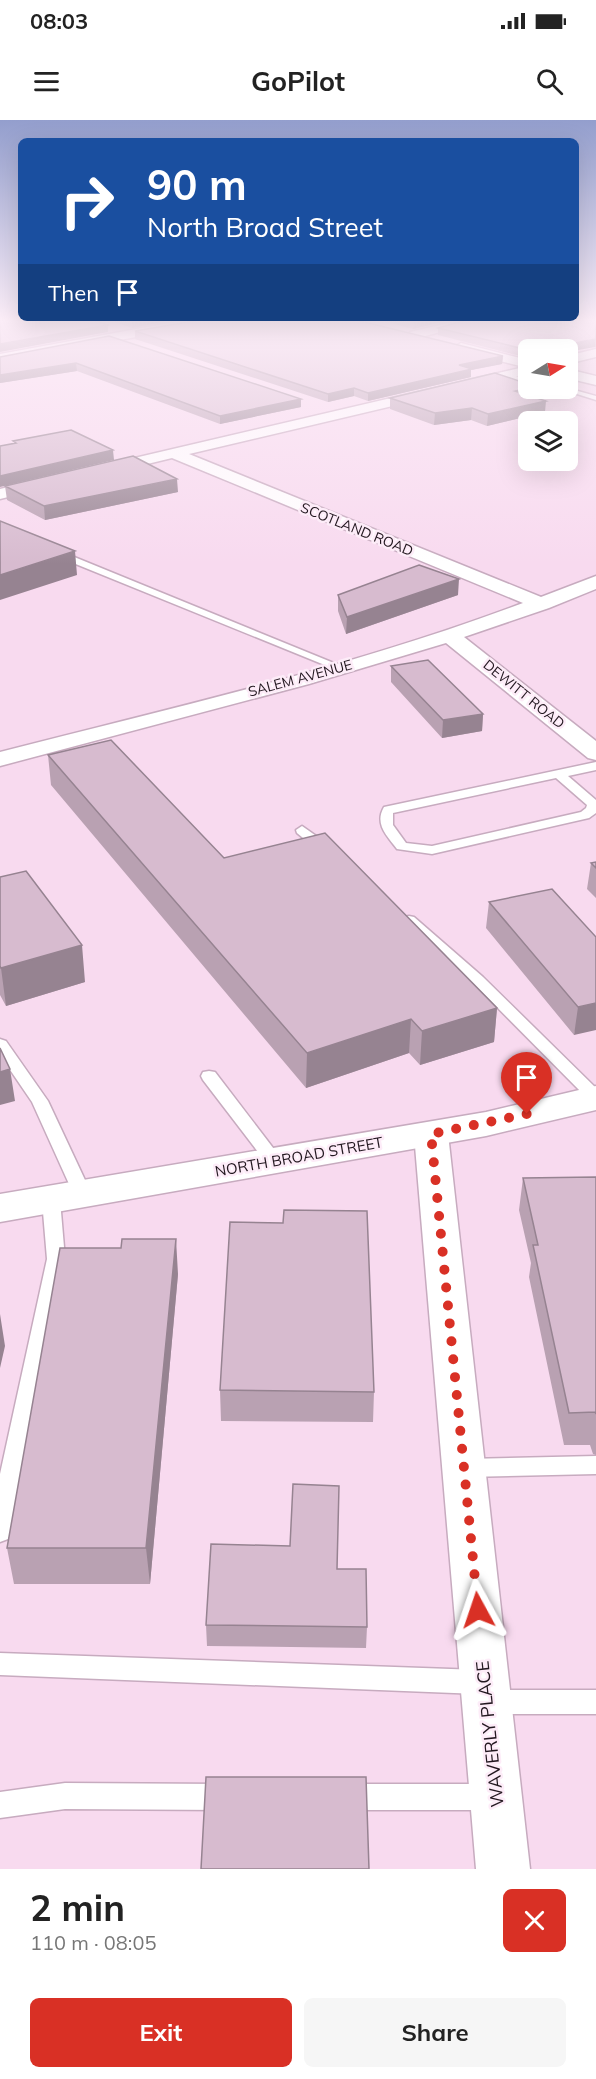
<!DOCTYPE html>
<html lang="en">
<head>
<meta charset="utf-8">
<style>
  :root { --surface:#fff; --page:#f6f6f6; --text:#222; --muted:#767676; --accent:#d93025 }
  body { margin:0; font-family:Mulish,sans-serif; background:var(--page); color:var(--text); height:100vh; display:flex; flex-direction:column; font-size:22px; white-space:nowrap }
  * { box-sizing:border-box; margin:0 }
  p { font-size:20px; color:var(--muted) }
  .icon { flex:none; width:33px; height:33px; fill:none; stroke:currentColor; stroke-width:2; stroke-linecap:round; stroke-linejoin:round }
  .map { position:relative; height:1749px; overflow:hidden }
  .panel { display:flex; flex-direction:column; background:var(--surface); flex:1 }
  .panel>* { flex:none }
  .hud { position:absolute; left:18px; top:18px; width:561px; height:183px; border-radius:9px; box-shadow:0 6px 24px #0002; background:#1a4fa0; color:#fff; overflow:hidden }
  .needle { width:39px; rotate:79deg }
  .tools { position:absolute; left:518px; top:219px; display:grid; gap:12px }
  .tools a { display:grid; place-items:center; width:60px; height:60px; border-radius:9px; background:var(--surface); box-shadow:0 6px 24px #0002; font-size:30px }
  .pin { position:absolute; display:grid; place-items:center; width:51px; height:51px; color:#fff; margin:-62px -26px; border-radius:50% 50% 50% 0; rotate:-45deg; box-shadow:0 0 6px #0007 }
  .pin .icon { rotate:45deg }
  .me { position:absolute; width:66px; margin:-33px; rotate:355deg; stroke-linejoin:round; filter:drop-shadow(0 0 4px #0008) }
  .turn { display:flex; align-items:center; gap:21px; height:126px; padding:0 30px; font-size:27px }
  .turn .icon { width:78px; height:78px; stroke-width:2.5 }
  .turn b { display:block; font-size:42px; line-height:51px }
  .then { display:flex; align-items:center; height:57px; padding:0 30px; background:#0003; gap:12px; font-size:22px }
  .round { display:grid; place-items:center; flex:none; width:63px; height:63px; border-radius:9px; background:var(--page) }
  .headline { display:flex; align-items:center; justify-content:space-between; height:102px; padding:0 30px }
  h1 { font-size:36px; font-weight:700; line-height:45px }
  .cta { display:flex; gap:12px; margin-top:auto; padding:12px 30px }
  .cta a { flex:1; height:69px; border-radius:9px; background:var(--accent); color:#fff; font-size:24px; font-weight:700; line-height:69px; text-align:center }
  .cta a+a { background:var(--page); color:var(--text) }
  .status { display:flex; justify-content:space-between; align-items:center; height:42px; padding:0 30px; background:var(--surface); direction:ltr }
  .status svg { height:16px; fill:currentColor }
  header { display:flex; justify-content:space-between; align-items:center; height:78px; padding:0 30px; background:var(--surface); font-size:27px; font-weight:700 }
  .map>svg:first-child { display:block }
  .lines { fill:none; stroke-linecap:round; stroke-linejoin:round }
  .lane-casing { stroke:#c7abbf; stroke-width:3 }
  .street-casing { stroke:#c7abbf; stroke-width:3 }
  .secondary-casing { stroke:#c7abbf; stroke-width:3 }
  .lane { fill:#fff; fill-rule:evenodd }
  .street { fill:#fff; fill-rule:evenodd }
  .secondary { fill:#fff; fill-rule:evenodd }
  .wall { fill:#b9a1b2 }
  .shaded-wall { fill:#968391 }
  .building { fill:#d7bbcf; stroke:#968391; stroke-width:1.5 }
  .route { stroke:#d93025; stroke-width:10; stroke-dasharray:0 18 }
  .labels { text-anchor:middle; stroke-width:5; stroke-linejoin:round; paint-order:stroke }
  .far-street-label { font-size:14px; fill:#22171f; stroke:#fdecf8 }
  .street-label { font-size:15px; fill:#22171f; stroke:#fdecf8 }
  .near-street-label { font-size:18px; fill:#22171f; stroke:#fdecf8 }
</style>
</head>
<body>
<div class="status"><b>08:03</b><svg viewBox="0 0 49 12"><path d="M0 12V9h3v3zM5 12V6h3v6zM10 12V3h3v9zM15 12V0h3v12zM26 1h20v11H26zM47 4h2v5h-2z"/></svg></div>
<header><svg class="icon" aria-label="menu" viewBox="0 0 24 24"><path d="M4 6h16M4 12h16M4 18h16"/></svg>GoPilot<svg class="icon" aria-label="search" viewBox="0 0 24 24"><circle cx="10" cy="10" r="6"/><path d="M15 15l6 6"/></svg></header>
<div class="map">
<svg width="596" height="1749" viewBox="0 0 596 1749">
  <rect width="100%" height="100%" fill="#f8daef"/>
  <g class="lines">
    <g class="lane-casing">
      <path id="lane" d="M504 253 528 260V264L502 256Z
        M558 268H567L596 276V280Z
        M56 432H62L346 548 341 551 337 550 56 436Z
        M596 642V650L568 656 596 680V693L589 698 432 734 397 729C387 716 374 704 384 687ZM556 658 587 685 586 688 581 692 432 726 406 723 393 705V693Z
        M302 706 329 725 331 728 329 731H319L297 713 296 710Z
        M409 796 414 797 483 857 596 968V982L590 981 473 863 404 803 402 800 404 797Z
        M0 919 6 921 48 981 92 1075 89 1079 83 1081 77 1079 74 1075 32 982 0 935Z
        M209 951 215 952 280 1037 283 1041 280 1045H268L203 960 201 956 203 952Z
        M51 1074 57 1076 60 1080 65 1139 35 1278 11 1412 8 1419 0 1422V1354L47 1139 42 1080 45 1076Z
        M596 1336V1354L466 1357 458 1354 455 1348 458 1342 466 1339Z
        M0 1533 479 1550 488 1554 491 1562 488 1570 479 1574 0 1555Z
        M491 1570H596V1594H491L482 1590 479 1582 482 1574Z
        M65 1663 223 1664 232 1668 236 1677 232 1686 223 1690 65 1689 0 1698V1672Z
        M346 1664H490L499 1668 503 1677 499 1686 490 1690H346L337 1686 333 1677 337 1668Z"/>
    </g>
    <g class="street-casing">
      <path id="street" d="M191 199H218L212 203 0 242V234Z
        M466 199H489L414 219 408 215 410 212Z
        M596 229V237L567 244V236Z
        M528 246V254L189 334 541 477 596 456V469L549 488 464 517 596 621V640L588 638 446 523 309 564 0 646V632C175 587 354 547 523 483L172 338 102 355 94 350 96 347Z
        M47 358 53 360 55 363 53 366 0 379V369Z
        M431 1003 443 1006 448 1014 530 1749H476L414 1014 419 1006Z"/>
    </g>
    <g class="secondary-casing">
      <path id="secondary" d="M461 223 528 240V248L456 230 454 227Z
        M567 249 596 256V265L567 258Z
        M596 966V990L486 1016 0 1102V1074L486 992Z"/>
    </g>
    <use href="#lane" class="lane"/>
    <use href="#street" class="street"/>
    <use href="#secondary" class="secondary"/>
  </g>
  <path class="wall" d="M106 199H177L132 208Z
    M376 199H454L413 209Z
    M596 199V227L528 230V238L438 215V208Z
    M135 211 503 236 502 244 471 250V257L368 281 354 276 328 282 135 219Z
    M109 216 301 279V287L220 304 77 251 0 263V237Z
    M536 268V278L545 292 487 306 471 300 434 305 390 289V278Z
    M5 366 178 372 45 400 7 380Z
    M338 475H458L346 514 338 491Z
    M391 546 483 594 482 611 442 618 391 562Z
    M48 635 224 738 497 888 494 922 420 945 409 933 306 968 51 665Z
    M596 742V778L587 769 591 743Z
    M0 757 85 862 6 886 0 875Z
    M489 782 596 817 574 915 486 808Z
    M596 1057V1335L593 1334 590 1325H564L529 1157 531 1143 519 1090 523 1058Z
    M178 1154 150 1464H14L7 1428Z
    M220 1270 374 1272 373 1302 221 1301Z
    M337 1449 367 1507 366 1528 207 1526 206 1505Z"/>
  <path class="shaded-wall" d="M138 199H177L132 208V201Z
    M424 199H454L413 209 414 202Z
    M108 205V212L0 232V224Z
    M596 219 595 227 567 232V230H538Z
    M503 236 502 244 471 250V257L368 281V273L459 245Z
    M76 243 77 251 0 263V255Z
    M354 268V276L328 282V274Z
    M528 268H536V278L515 271Z
    M301 279V287L220 304V296Z
    M546 281 545 292 487 306 488 294Z
    M472 288 471 300 434 305 435 293Z
    M113 330 114 340 0 367V356Z
    M177 359 178 372 45 400 44 386Z
    M75 431 77 455 0 480V455Z
    M459 459 458 475 346 514 347 497Z
    M483 594 482 611 442 618 443 600Z
    M82 825 85 862 6 886 1 848Z
    M596 883V910L574 915 578 887Z
    M497 888 494 922 420 945 422 911Z
    M411 899 409 933 306 968 307 933Z
    M10 949 15 981 0 985V952Z
    M176 1119 178 1154 150 1464 146 1428Z
    M0 1194 5 1226 0 1248Z"/>
  <path class="building" d="M0 199H91L108 205 0 224Z
    M205 199H352L503 236 459 245 472 249 368 273 354 268 328 274 135 211Z
    M404 199H424L414 202Z
    M470 199H596V219L538 230H528L438 208Z
    M109 216 301 279 220 296 76 243 0 255V237Z
    M495 253 528 264V268L515 271 546 281 488 294 472 288 435 293 390 278Z
    M71 310 113 330 0 356V326L16 323 13 321Z
    M133 336 177 359 44 386 5 366Z
    M0 401 75 431 0 455Z
    M419 445 459 459 347 497 338 475Z
    M428 540 483 594 443 600 391 546Z
    M111 620 224 738 325 713 497 888 422 911 411 899 307 933 48 635Z
    M596 742V748L591 743Z
    M26 751 82 825 1 848 0 846V757Z
    M552 769 596 817V883L578 887 489 782Z
    M0 928 10 949 0 952Z
    M596 1057V1294L595 1292 569 1293 533 1125H538L523 1058Z
    M284 1090 367 1091 374 1272 220 1270 230 1102 283 1103Z
    M122 1119H176L146 1428H7L60 1128H121Z
    M293 1364 339 1366 337 1449H366L367 1507 206 1505 211 1424 290 1426Z
    M206 1657H366L369 1749H201Z"/>
  <linearGradient id="sky" x2="0" y2="1"><stop stop-color="#939ecd"/><stop offset="0.45" stop-color="#fceef8"/><stop offset="1" stop-color="#fceef8" stop-opacity="0"/></linearGradient>
  <rect width="596" height="444" fill="url(#sky)"/>
  <g class="lines">
    <path class="route" d="M478 1490 431 1014 527 994"/>
  </g>
  <g class="labels">
    <g class="far-street-label">
      <text transform="translate(357 409) rotate(22)" y="5">SCOTLAND ROAD</text>
      <text transform="translate(300 558) rotate(-15)" y="5">SALEM AVENUE</text>
      <text transform="translate(524 574) rotate(39)" y="5">DEWITT ROAD</text>
    </g>
    <g class="street-label">
      <text transform="translate(299 1037) rotate(-10)" y="5">NORTH BROAD STREET</text>
    </g>
    <g class="near-street-label">
      <text transform="translate(490 1614) rotate(-96)" y="6">WAVERLY PLACE</text>
    </g>
  </g>
</svg>
<div class="tools">
<a><svg class="needle" viewBox="-14 -14 28 28"><path d="M0-13l5 13h-10z" fill="#e53935"/><path d="M0 13l5-13h-10z" fill="#767676"/></svg></a>
<a><svg class="icon" aria-label="layers" viewBox="0 0 24 24"><path d="M12 4l9 5-9 5-9-5zM3 14l9 5 9-5"/></svg></a>
</div>
<div class="pin" style="left:527px;top:994px;background:#d93025"><svg class="icon" aria-label="arrive" viewBox="0 0 24 24"><path d="M6 21V4h12l-3 4 3 4H6"/></svg></div>
<svg class="me" style="left:478px;top:1490px" viewBox="-20 -20 40 40"><path d="M0-17L14 15 0 8-14 15z" fill="#d93025" stroke="#fff" stroke-width="4"/></svg>
<div class="hud">
<div class="turn"><svg class="icon" aria-label="right" viewBox="0 0 24 24"><path d="M7 20v-9h11M14 6l5 5-5 5"/></svg><div><b>90 m</b>North Broad Street</div></div>
<div class="then">Then<svg class="icon" aria-label="arrive" viewBox="0 0 24 24"><path d="M6 21V4h12l-3 4 3 4H6"/></svg></div>
</div>
</div>
<section class="panel">
<div class="headline"><div><h1>2 min</h1><p>110 m · 08:05</p></div><a class="round" style="background:#d93025;color:#fff"><svg class="icon" aria-label="close" viewBox="0 0 24 24"><path d="M6 6l12 12M18 6L6 18"/></svg></a></div>
<div class="cta"><a>Exit</a><a>Share</a></div>
</section>
</body>
</html>
